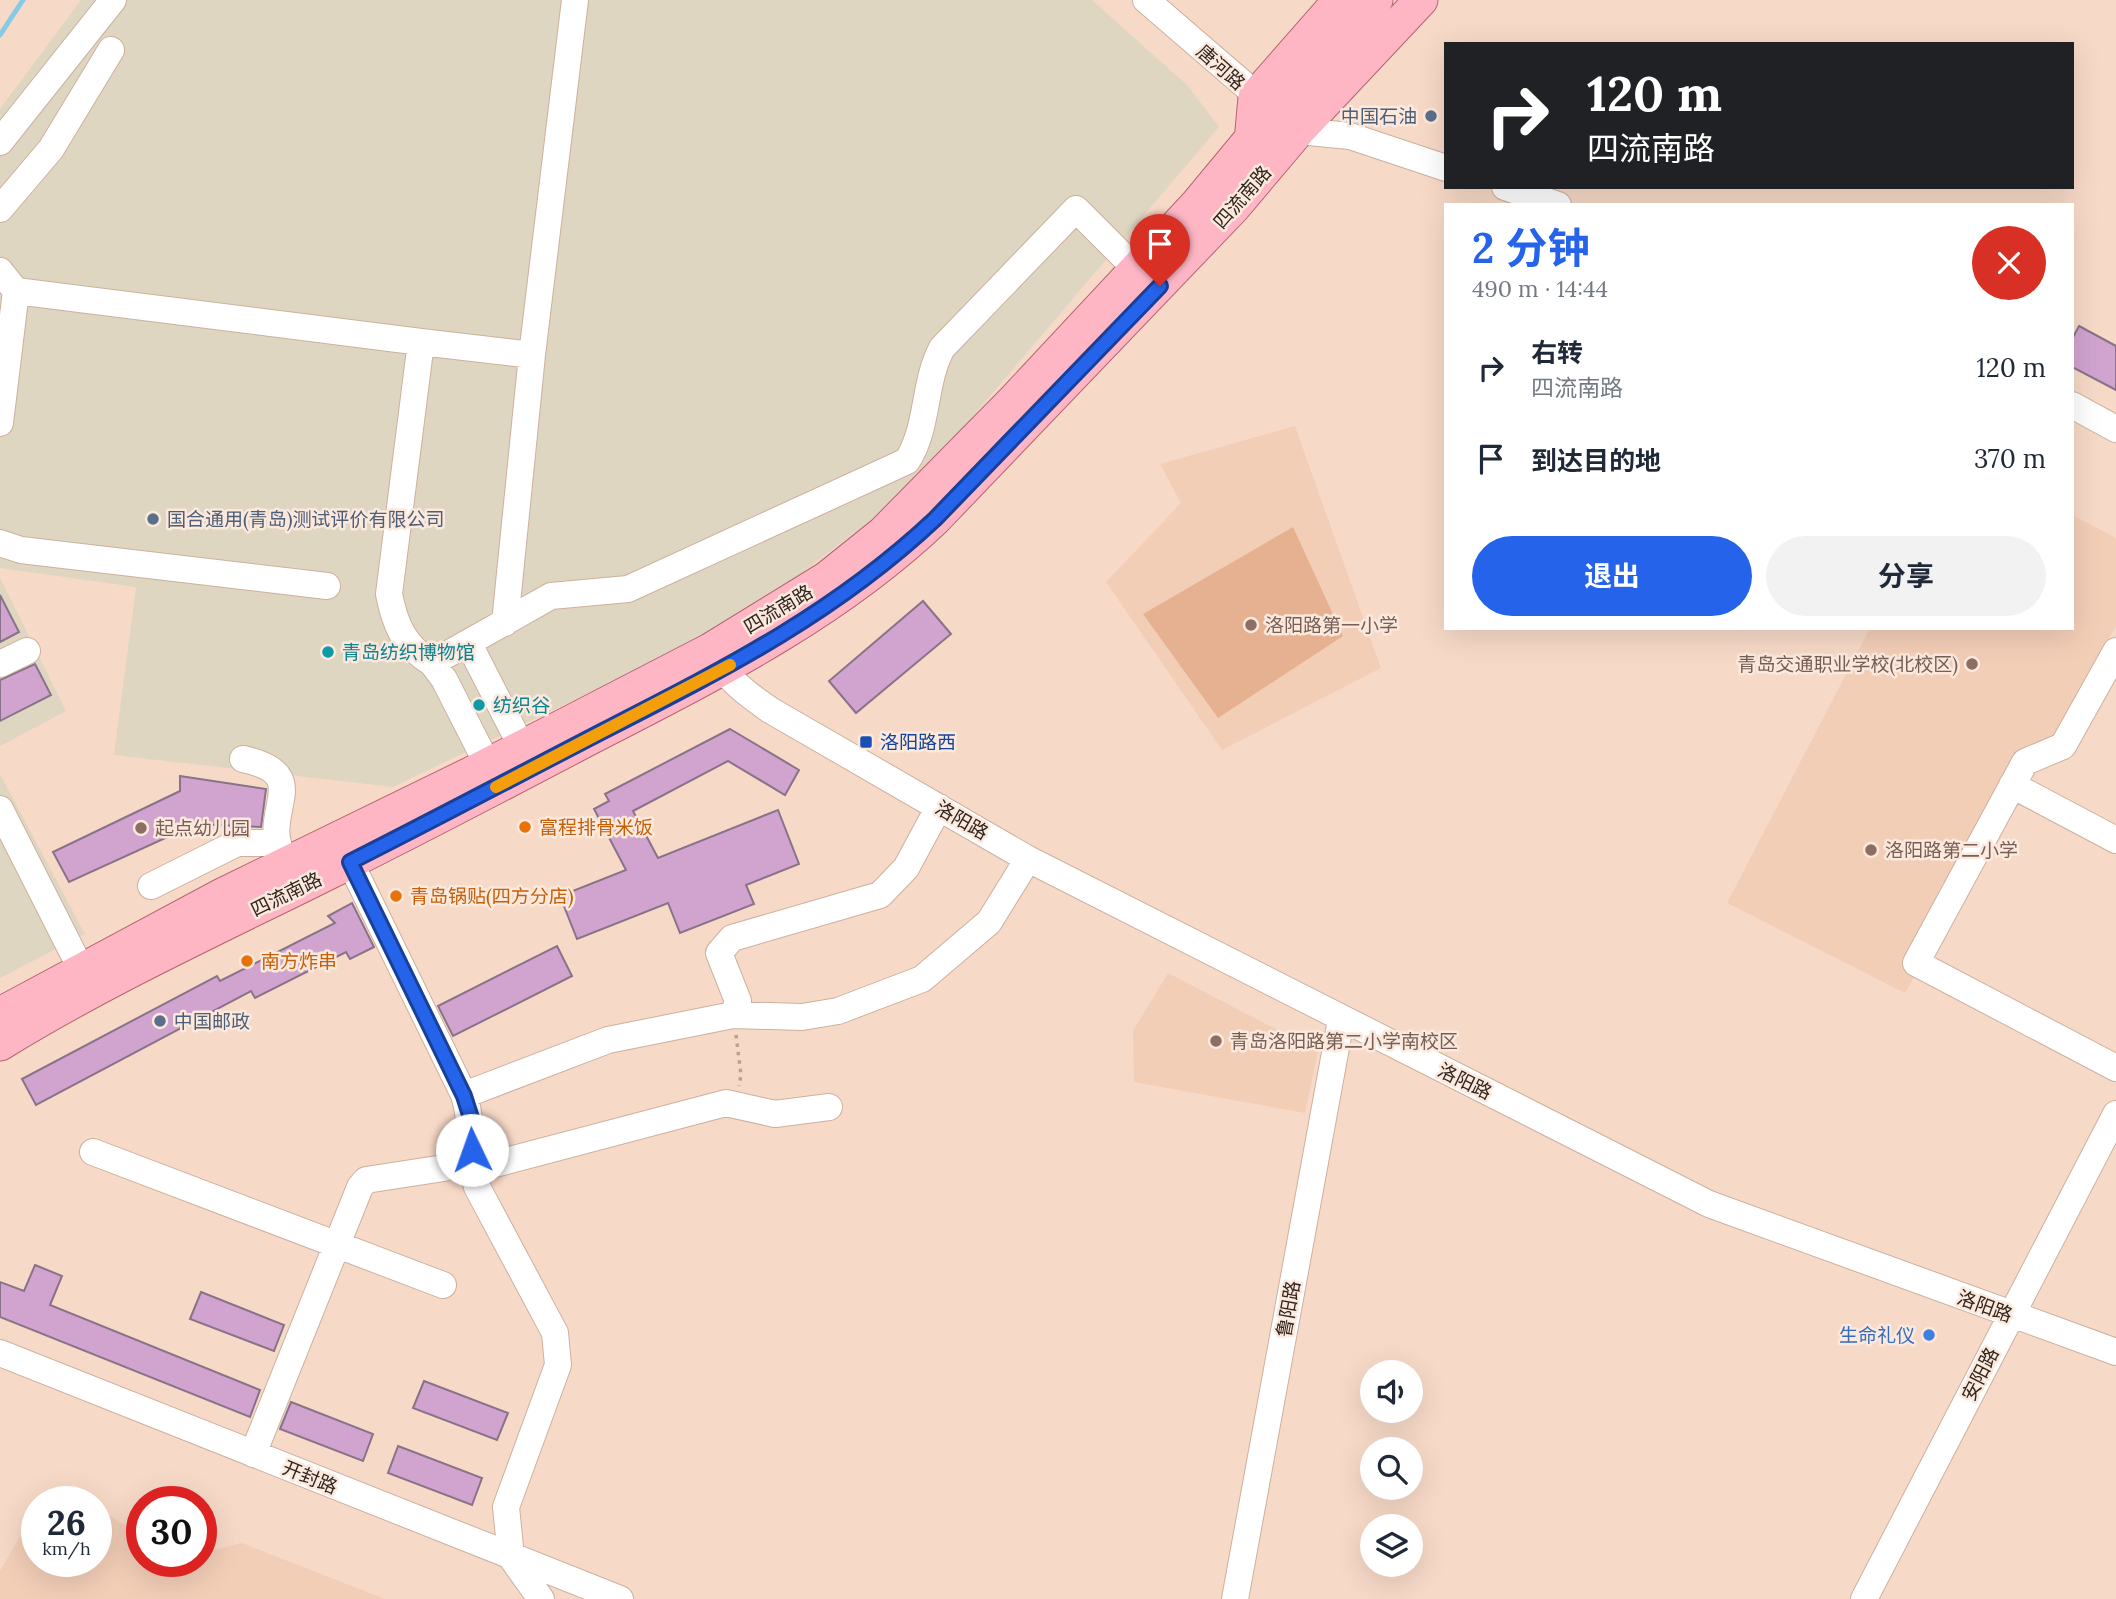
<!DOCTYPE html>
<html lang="zh">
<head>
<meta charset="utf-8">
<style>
  :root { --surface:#fff; --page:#f2f2f3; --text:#1f2937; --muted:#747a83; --accent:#2563eb }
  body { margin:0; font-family:Lora,"Noto Sans SC",serif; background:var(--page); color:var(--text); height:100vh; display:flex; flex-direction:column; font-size:26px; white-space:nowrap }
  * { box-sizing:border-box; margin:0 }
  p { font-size:23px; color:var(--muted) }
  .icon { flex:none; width:38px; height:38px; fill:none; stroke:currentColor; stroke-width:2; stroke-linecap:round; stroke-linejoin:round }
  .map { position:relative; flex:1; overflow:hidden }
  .panel { position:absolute; left:1444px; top:203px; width:630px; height:427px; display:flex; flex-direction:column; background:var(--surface); border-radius:0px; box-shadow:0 7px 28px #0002 }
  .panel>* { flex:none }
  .top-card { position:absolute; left:1444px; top:42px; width:630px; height:147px; border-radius:0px; box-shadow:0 7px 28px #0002; background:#202124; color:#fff; overflow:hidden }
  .fabs { position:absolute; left:1360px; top:1360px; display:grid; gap:14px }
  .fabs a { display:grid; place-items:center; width:63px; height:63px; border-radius:50%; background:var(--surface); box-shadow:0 7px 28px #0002; font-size:35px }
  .speed { position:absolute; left:21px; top:1486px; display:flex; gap:14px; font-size:35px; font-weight:700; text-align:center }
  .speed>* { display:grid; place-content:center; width:91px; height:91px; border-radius:50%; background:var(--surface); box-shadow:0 7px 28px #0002; line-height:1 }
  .speed small { font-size:18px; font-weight:400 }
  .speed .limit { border:10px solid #d22; background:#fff; color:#111 }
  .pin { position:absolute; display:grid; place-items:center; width:60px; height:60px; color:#fff; margin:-72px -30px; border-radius:50% 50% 50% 0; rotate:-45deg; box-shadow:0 0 7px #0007 }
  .pin .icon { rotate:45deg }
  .me { position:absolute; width:77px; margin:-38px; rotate:357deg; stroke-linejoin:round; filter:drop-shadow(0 0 5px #0008) }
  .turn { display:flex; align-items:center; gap:24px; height:147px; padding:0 28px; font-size:32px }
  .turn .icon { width:91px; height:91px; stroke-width:2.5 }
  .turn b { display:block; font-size:49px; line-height:60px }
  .round { display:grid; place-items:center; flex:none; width:74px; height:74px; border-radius:37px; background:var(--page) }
  .overview { display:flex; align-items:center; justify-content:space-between; height:119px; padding:0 28px }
  h1 { font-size:42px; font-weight:700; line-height:52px; color:var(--accent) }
  .action { display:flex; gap:14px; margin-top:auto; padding:14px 28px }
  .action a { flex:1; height:80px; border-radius:42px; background:var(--accent); color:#fff; font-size:28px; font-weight:700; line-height:80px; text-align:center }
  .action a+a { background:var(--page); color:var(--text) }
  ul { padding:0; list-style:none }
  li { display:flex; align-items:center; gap:21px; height:91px; padding:0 28px }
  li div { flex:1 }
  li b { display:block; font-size:26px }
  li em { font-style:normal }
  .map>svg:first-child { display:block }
  .commercial { fill:#ded6c1 }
  .built { fill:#f3ceb7 }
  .green { fill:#e6b190 }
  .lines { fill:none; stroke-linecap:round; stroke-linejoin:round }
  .stream { stroke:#87cae5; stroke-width:5 }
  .building { fill:#d0a4cf; stroke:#897388; stroke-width:2 }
  .minor-casing { stroke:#cdb09f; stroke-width:28 }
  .major-casing { stroke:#b66471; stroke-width:35 }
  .path { stroke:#bba394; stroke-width:3.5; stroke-dasharray:3.5 5; stroke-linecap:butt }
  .minor { stroke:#fff; stroke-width:26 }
  .major { stroke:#feb6c5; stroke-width:33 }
  .route-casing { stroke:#184099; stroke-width:18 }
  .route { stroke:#2563eb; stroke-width:12 }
  .slow { stroke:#f59e0b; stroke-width:12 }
  .service-dot { fill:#5c6f8a; stroke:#fce9de; stroke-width:2.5 }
  .education-dot { fill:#8d6e63; stroke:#fce9de; stroke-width:2.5 }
  .culture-dot { fill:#0f9aa8; stroke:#fce9de; stroke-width:2.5 }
  .transit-dot { fill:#1a4fb4; stroke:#fce9de; stroke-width:2.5 }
  .food-dot { fill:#e8710a; stroke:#fce9de; stroke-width:2.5 }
  .shop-dot { fill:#3f7fe0; stroke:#fce9de; stroke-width:2.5 }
  .labels { text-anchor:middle; stroke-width:5; stroke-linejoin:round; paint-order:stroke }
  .street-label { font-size:19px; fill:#30251e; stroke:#fce9de }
  .service-label { font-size:19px; fill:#4e5e75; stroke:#fce9de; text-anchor:start }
  .education-label { font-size:19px; fill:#785e54; stroke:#fce9de; text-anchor:start }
  .culture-label { font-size:19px; fill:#0d838f; stroke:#fce9de; text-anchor:start }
  .transit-label { font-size:19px; fill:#164399; stroke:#fce9de; text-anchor:start }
  .food-label { font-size:19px; fill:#c56008; stroke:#fce9de; text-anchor:start }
  .shop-label { font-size:19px; fill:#366cbe; stroke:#fce9de; text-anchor:end }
</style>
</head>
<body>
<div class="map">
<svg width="2116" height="1599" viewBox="0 0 2116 1599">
  <rect width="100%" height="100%" fill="#f7d9c7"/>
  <path class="commercial" d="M81 0H1092L1188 86 1219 127 911 489 742 619 393 787 114 755 136 587 0 568V109Z
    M0 578 66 711 0 746Z
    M0 774 85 934 0 978Z"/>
  <path class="built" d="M1295 426 1381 668 1222 750 1106 582 1181 503 1160 464Z
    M2072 515 2116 538V626L1905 993 1727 903 1870 628H2072Z
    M1168 973 1318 1051 1305 1113 1134 1082 1133 1031Z
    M37 1507V1561H96V1508L142 1535V1561H201V1553L242 1543 385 1599H0V1571Z"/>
  <path class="green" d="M1293 527 1343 636 1218 718 1143 614Z"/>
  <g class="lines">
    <path class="stream" d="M0 35 23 0"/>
  </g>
  <path class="building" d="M2079 326 2116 346V390L2072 367V339Z
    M0 595 19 632 0 642Z
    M923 601 951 634 856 713 829 681Z
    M35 664 51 695 0 721V680Z
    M730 729 799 770 785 795 728 761 633 811 658 858 778 810 799 864 746 885 754 904 680 933 668 903 577 939 560 896 626 870 594 809 609 801 605 794Z
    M180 776 266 789 261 827 196 824 69 882 53 852 180 791Z
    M352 903 374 947 350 959 346 952 255 998 251 991 36 1105 22 1079 217 976 220 981 335 923 328 916Z
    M557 946 572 976 453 1036 438 1006Z
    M35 1265 62 1276 50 1305 260 1390 250 1417 0 1317V1282L24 1291Z
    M201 1292 284 1325 274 1351 190 1319Z
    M424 1381 508 1413 497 1440 413 1408Z
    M291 1402 373 1434 363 1461 280 1429Z
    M398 1446 482 1478 472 1505 388 1473Z"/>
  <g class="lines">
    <g class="minor-casing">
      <path id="minor" d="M1146 0 1298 131 1350 136 1446 168
        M0 142 113 0
        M1505 187 1558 205
        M0 209 51 149 111 50
        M0 271 16 291 421 342 389 594C395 625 404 646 432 663L551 596 628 589 907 461C929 427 923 383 942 348L1076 209 1136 269
        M421 342 532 355
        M2072 405 2116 429
        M0 423 16 291
        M0 543 21 550 327 586
        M505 623 532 355 575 0
        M469 644 530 763
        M2116 651 2063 746 2025 762 1916 963 2116 1068
        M713 655C727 679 747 694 770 710L1028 859 1709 1204 2116 1352
        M432 663 444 679 496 781
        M0 664 27 651
        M243 759C317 775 258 812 283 856
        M2012 785 2116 840
        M0 809 81 969
        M350 862 464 1095C474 1126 468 1157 477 1187L555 1333 558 1365 506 1507 511 1557 541 1599
        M151 886 237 843H275
        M733 1015 738 1001 719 953 732 938 880 895 906 868 939 807
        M464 1095 608 1040 733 1015 802 1017 838 1011 922 979 989 922 1028 859
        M93 1152 443 1285
        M472 1170 726 1103 775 1114 829 1107
        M0 1353 620 1599
        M253 1454 360 1187 366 1180 444 1168 472 1150
        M1235 1599 1341 1020
        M1864 1599 2116 1114"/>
    </g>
    <g class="major-casing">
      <path id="major" d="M1251 142 1255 97 1340 0
        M0 1014 222 895 470 774 710 650 827 578 883 533 1015 399 1197 204 1274 111 1376 0
        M0 1044C112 975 233 921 350 862 430 822 510 780 590 738 712 675 834 615 935 519L1233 208 1298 131 1421 0"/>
    </g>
    <path class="path" d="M736 1035 741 1075 739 1086"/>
    <use href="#minor" class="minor"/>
    <use href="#major" class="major"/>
  </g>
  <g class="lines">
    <g class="route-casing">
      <path id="route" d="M472 1150 471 1118 464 1096 350 862C435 819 520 774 605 730 726 668 835 613 935 519L1160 286"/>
    </g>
    <use href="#route" class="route"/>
    <path class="slow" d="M496 787 730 665"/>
  </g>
  <g class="service-dot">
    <circle cx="1431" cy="116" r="7"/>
    <circle cx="153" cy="519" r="7"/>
    <circle cx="160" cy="1021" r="7"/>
  </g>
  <g class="education-dot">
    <circle cx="1251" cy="625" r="7"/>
    <circle cx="1972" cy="664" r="7"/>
    <circle cx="141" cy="828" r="7"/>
    <circle cx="1871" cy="850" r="7"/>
    <circle cx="1216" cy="1041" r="7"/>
  </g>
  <g class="culture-dot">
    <circle cx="328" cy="652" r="7"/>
    <circle cx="479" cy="705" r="7"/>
  </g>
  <rect class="transit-dot" x="859" y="735" width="14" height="14" rx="3.5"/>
  <g class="food-dot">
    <circle cx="525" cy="827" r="7"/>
    <circle cx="396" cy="896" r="7"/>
    <circle cx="247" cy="961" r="7"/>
  </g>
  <circle class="shop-dot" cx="1929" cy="1335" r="7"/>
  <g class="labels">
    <g class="street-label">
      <text transform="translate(1221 67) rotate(42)" y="7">唐河路</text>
      <text transform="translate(1242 197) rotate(-49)" y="7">四流南路</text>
      <text transform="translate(778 609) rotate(-31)" y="7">四流南路</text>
      <text transform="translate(962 820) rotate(30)" y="7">洛阳路</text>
      <text transform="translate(286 894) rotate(-26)" y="7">四流南路</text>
      <text transform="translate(1465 1081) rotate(26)" y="7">洛阳路</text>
      <text transform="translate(1985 1306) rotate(20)" y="7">洛阳路</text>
      <text transform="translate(1288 1309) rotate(-80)" y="7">鲁阳路</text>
      <text transform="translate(1980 1374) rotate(-63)" y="7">安阳路</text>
      <text transform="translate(310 1477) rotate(22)" y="7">开封路</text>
    </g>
    <g class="service-label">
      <text x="1417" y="123" text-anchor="end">中国石油</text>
      <text x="167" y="526">国合通用(青岛)测试评价有限公司</text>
      <text x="174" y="1028">中国邮政</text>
    </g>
    <g class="education-label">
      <text x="1265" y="632">洛阳路第一小学</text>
      <text x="1958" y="671" text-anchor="end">青岛交通职业学校(北校区)</text>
      <text x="155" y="835">起点幼儿园</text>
      <text x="1885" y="857">洛阳路第二小学</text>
      <text x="1230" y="1048">青岛洛阳路第二小学南校区</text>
    </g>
    <g class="culture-label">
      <text x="342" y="659">青岛纺织博物馆</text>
      <text x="493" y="712">纺织谷</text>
    </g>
    <g class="transit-label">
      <text x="880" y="749">洛阳路西</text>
    </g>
    <g class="food-label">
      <text x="539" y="834">富程排骨米饭</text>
      <text x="410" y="903">青岛锅贴(四方分店)</text>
      <text x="261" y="968">南方炸串</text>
    </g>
    <g class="shop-label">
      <text x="1915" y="1342">生命礼仪</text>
    </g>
  </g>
</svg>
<div class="fabs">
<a><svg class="icon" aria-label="sound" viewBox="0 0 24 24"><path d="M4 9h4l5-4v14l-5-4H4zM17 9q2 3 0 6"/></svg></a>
<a><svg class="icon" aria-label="search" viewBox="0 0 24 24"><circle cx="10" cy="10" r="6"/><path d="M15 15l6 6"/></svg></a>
<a><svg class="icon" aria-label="layers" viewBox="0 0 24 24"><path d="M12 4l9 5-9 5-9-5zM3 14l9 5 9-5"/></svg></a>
</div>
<div class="speed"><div>26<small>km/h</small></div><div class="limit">30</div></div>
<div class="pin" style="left:1160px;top:286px;background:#d93025"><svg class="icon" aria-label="arrive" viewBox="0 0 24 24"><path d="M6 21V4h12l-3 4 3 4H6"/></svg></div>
<svg class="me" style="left:472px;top:1150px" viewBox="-20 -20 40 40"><circle r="19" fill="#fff"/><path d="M0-13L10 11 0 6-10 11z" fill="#2563eb"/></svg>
<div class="top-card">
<div class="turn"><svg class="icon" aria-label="right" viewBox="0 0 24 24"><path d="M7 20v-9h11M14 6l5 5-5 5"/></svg><div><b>120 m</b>四流南路</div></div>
</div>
<section class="panel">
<div class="overview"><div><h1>2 分钟</h1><p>490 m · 14:44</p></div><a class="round" style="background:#d93025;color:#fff"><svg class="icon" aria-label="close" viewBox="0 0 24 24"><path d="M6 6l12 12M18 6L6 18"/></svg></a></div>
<ul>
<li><svg class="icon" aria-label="right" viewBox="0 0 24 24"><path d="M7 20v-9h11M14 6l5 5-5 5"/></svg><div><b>右转</b><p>四流南路</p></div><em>120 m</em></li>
<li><svg class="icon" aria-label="arrive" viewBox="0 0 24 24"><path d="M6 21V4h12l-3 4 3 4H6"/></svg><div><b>到达目的地</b></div><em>370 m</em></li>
</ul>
<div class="action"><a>退出</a><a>分享</a></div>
</section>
</div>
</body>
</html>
